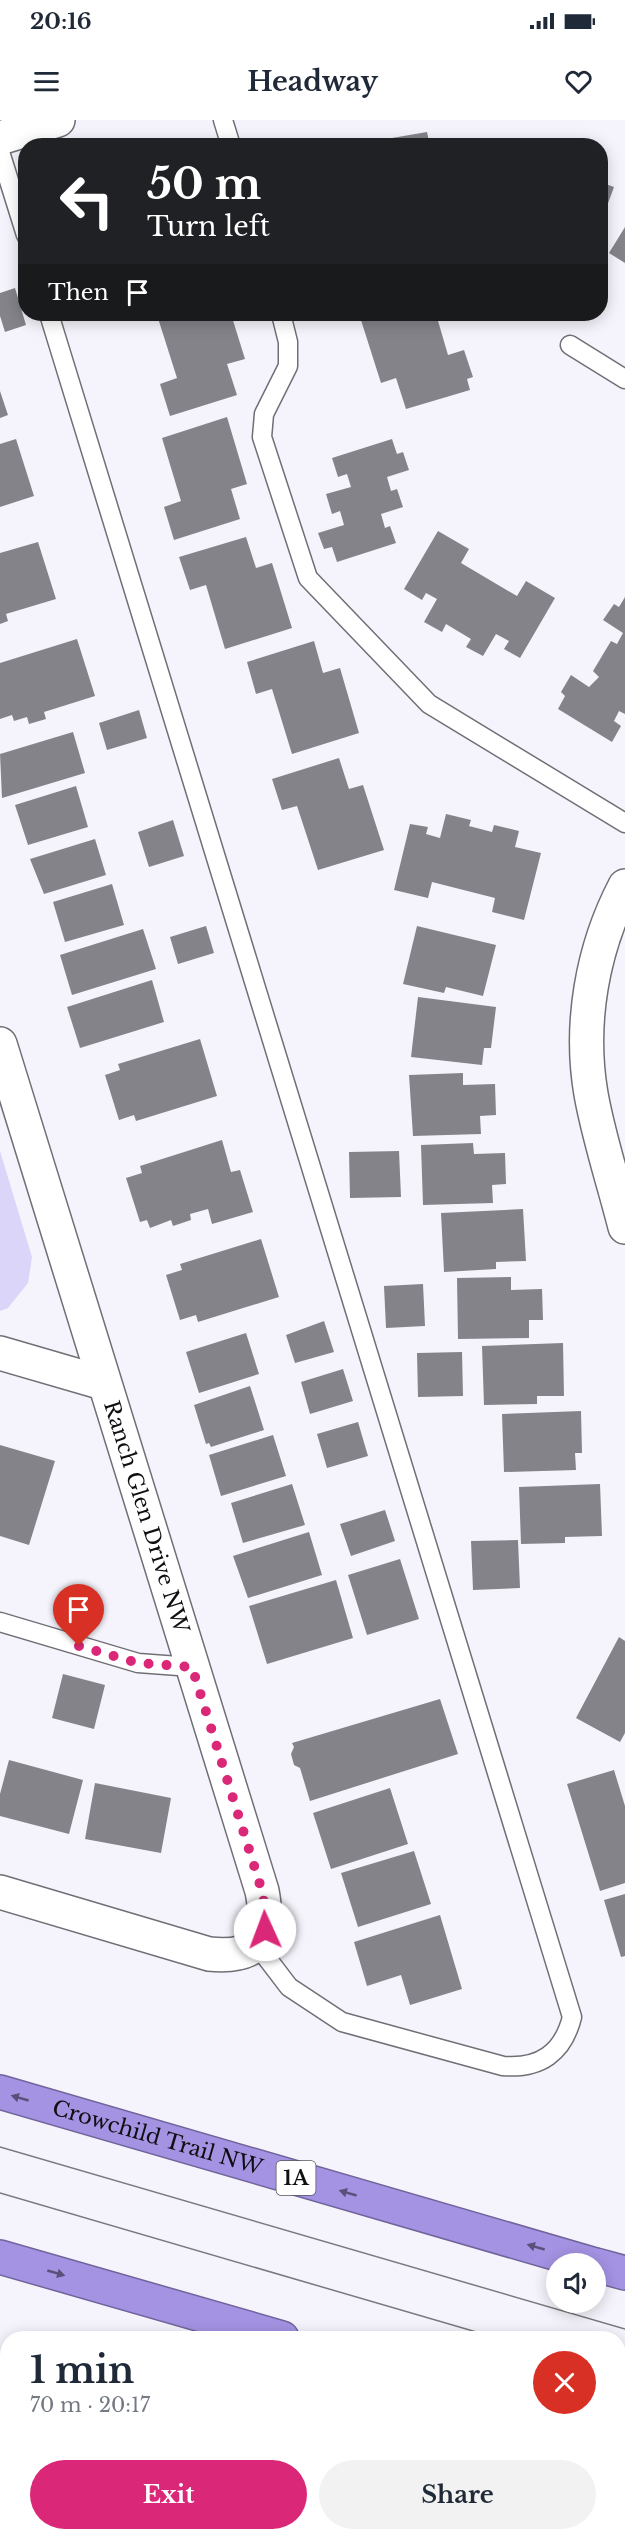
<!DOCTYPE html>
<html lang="en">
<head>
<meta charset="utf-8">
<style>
  :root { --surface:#fff; --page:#f2f2f3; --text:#1f2937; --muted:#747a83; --accent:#db2777 }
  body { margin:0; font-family:"Libre Baskerville",serif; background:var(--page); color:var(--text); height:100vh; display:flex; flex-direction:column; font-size:22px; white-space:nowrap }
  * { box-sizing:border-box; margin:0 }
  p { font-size:20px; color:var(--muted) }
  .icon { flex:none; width:33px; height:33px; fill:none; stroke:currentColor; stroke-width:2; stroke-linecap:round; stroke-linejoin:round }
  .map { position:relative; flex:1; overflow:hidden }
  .details { position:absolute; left:0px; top:2211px; width:626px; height:210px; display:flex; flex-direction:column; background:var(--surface); border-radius:24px 24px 0 0; box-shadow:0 3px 15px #0003 }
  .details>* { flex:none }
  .hud { position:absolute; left:18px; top:18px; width:590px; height:183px; border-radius:24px; box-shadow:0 3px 15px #0003; background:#202124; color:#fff; overflow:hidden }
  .buttons { position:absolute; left:546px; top:2133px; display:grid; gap:12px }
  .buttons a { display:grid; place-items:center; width:60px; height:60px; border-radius:50%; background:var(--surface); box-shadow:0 3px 15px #0003; font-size:30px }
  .pin { position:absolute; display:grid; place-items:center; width:51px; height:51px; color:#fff; margin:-62px -26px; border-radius:50% 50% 50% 0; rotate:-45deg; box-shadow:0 0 6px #0007 }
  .pin .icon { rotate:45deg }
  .me { position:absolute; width:66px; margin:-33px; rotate:358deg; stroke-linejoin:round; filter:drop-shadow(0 0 4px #0008) }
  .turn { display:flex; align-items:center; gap:21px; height:126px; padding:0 30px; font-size:27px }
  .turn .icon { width:78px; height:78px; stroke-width:2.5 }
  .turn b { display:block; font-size:42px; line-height:51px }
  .then { display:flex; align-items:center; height:57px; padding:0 30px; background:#0003; gap:12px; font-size:22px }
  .round { display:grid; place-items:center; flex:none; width:63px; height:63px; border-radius:32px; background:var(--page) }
  .overview { display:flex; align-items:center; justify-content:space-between; height:102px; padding:0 30px }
  h1 { font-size:36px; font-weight:700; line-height:45px }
  .action { display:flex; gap:12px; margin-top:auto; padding:12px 30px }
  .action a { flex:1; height:69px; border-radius:36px; background:var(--accent); color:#fff; font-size:24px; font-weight:700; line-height:69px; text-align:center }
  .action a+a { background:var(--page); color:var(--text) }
  .status { display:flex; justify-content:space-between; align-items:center; height:42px; padding:0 30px; background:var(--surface); direction:ltr }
  .status svg { height:16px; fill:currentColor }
  header { display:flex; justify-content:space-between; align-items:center; height:78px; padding:0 30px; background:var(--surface); font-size:27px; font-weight:700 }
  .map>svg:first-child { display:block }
  .green { fill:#dcd5fa }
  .building { fill:#84838a }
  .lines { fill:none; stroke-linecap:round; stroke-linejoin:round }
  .lane-casing { stroke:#706f76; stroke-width:21 }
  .street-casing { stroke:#706f76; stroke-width:36 }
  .secondary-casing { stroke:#706f76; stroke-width:36 }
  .highway-casing { stroke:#70649a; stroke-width:36 }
  .lane { stroke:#fff; stroke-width:18 }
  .street { stroke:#fff; stroke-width:33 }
  .secondary { stroke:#fff; stroke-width:33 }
  .highway { stroke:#a492e3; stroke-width:33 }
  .tram { stroke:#7a797e; stroke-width:1.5 }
  .oneway { fill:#5a507a }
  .route { stroke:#db2777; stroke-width:10; stroke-dasharray:0 18 }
  .labels { text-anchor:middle; stroke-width:4.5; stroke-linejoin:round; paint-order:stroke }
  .shield { fill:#fff; stroke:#585759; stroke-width:1.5 }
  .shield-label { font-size:20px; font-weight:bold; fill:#100f12 }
  .street-label { font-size:21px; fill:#100f12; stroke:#fff }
</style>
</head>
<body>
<div class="status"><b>20:16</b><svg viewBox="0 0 49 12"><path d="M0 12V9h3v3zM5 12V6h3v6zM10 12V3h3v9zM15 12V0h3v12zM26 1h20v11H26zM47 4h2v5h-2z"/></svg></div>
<header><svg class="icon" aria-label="menu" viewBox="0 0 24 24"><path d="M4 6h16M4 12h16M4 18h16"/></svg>Headway<svg class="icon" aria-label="heart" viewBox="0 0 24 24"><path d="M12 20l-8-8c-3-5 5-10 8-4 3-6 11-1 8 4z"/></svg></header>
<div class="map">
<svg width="625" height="2421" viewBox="0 0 625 2421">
  <rect width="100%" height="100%" fill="#f5f4fc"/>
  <path class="green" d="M0 1031 32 1137 28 1163 8 1188 0 1191Z"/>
  <path class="building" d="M427 12 430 26H394L392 18Z
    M600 62 614 67 600 105Z
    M625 107V143L609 133Z
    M15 168 26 205 5 212 0 196V173Z
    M161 194H231L245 239 227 244 237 275 170 296 160 264 177 258 157 195Z
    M372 194H436L448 235 464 230 473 257 467 259 470 270 406 289 396 258 381 263 360 197Z
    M0 271 8 295 0 298Z
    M227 297 247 364 231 369 240 399 174 420 164 387 181 381 162 318Z
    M16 319 34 376 0 387V324Z
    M392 319 397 334 403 332 409 350 387 357 391 371 397 369 403 387 381 394 385 408 390 406 396 423 337 442 332 427 324 429 318 413 344 405 340 391 332 394 326 374 351 367 347 354 338 357 332 338Z
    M438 411 469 429 461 443 517 476 526 461 555 478 520 538 504 529 509 521 496 514 483 536 466 527 471 519 446 504 442 512 424 502 437 479 426 473 422 480 404 469Z
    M246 417 256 448 272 443 292 508 225 529 206 465 190 470 179 437Z
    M38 422 56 479 6 494 8 501 0 504V433Z
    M625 477V594L619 591 614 601 621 606 612 622 558 589 565 576 561 572 571 555 589 567 599 557 593 551 611 521 617 524 623 513 603 500 614 484 619 487Z
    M77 519 95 576 44 592 46 599 29 604 27 597 14 601 12 595 0 599V543Z
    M314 521 323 553 340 548 359 613 292 634 272 569 256 574 247 542Z
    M139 590 147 618 107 630 99 603Z
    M73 612 85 653 2 678 0 634Z
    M339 638 349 669 363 665 384 730 318 750 297 686 282 690 272 659Z
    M76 666 88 707 28 725 15 685Z
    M446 694 471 700 469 706 492 712 494 705 519 711 515 727 541 733 524 800 492 792 495 778 432 762 428 778 394 770 410 704 428 707 426 714 440 718Z
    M173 700 184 736 149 747 138 712Z
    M95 719 106 755 44 774 30 739Z
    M112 764 124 805 65 822 53 782Z
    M206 806 214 833 178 844 170 817Z
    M417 806 496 825 483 876 446 867 444 873 403 864Z
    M143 809 156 849 72 875 60 835Z
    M152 860 164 902 80 928 67 887Z
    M418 877 496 887 491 928H484L482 945 411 937Z
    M200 919 217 976 136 1001 134 995 119 1000 105 955 120 950 118 944Z
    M463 953V965L495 964 496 995 480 996 481 1014 413 1016 409 955Z
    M222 1020 231 1052 240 1050 253 1092 212 1104 208 1089 190 1094 191 1100 173 1106 171 1100 150 1108 147 1100 140 1102 126 1058 142 1053 140 1046Z
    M473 1023 474 1034 505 1033 506 1064 492 1065 493 1083 423 1085 421 1025Z
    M399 1031 401 1077 350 1078 349 1032Z
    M523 1089 526 1141 496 1142V1149L444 1152 441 1093Z
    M261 1119 279 1177 198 1202 196 1195 180 1200 166 1155 182 1150 180 1144Z
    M511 1157V1170L542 1169 543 1200H529V1218L458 1219 457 1158Z
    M423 1164 425 1206 386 1208 384 1166Z
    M324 1201 334 1232 295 1243 286 1215Z
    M246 1213 259 1254 199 1273 186 1232Z
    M563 1223 564 1276H537V1284L484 1285 482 1226Z
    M462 1232 463 1276 418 1277 417 1233Z
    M343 1249 353 1281 310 1294 301 1262Z
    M250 1266 264 1310 211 1327 209 1323 206 1324 194 1285Z
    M581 1291 582 1333H575L576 1350 504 1352 502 1294Z
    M358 1302 368 1336 327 1348 317 1314Z
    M273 1315 286 1356 221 1376 209 1335Z
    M0 1325 55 1341 29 1425 0 1416Z
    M292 1364 305 1405 243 1423 231 1383Z
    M600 1364 602 1416 565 1417V1423L521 1424 519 1367Z
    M385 1390 395 1421 351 1436 340 1404Z
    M309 1412 322 1455 248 1478 233 1436Z
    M518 1420 520 1468 473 1470 471 1421Z
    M400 1439 419 1499 367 1515 348 1455Z
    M336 1460 353 1518 267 1544 249 1486Z
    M619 1517 625 1521V1613L620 1622 576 1598Z
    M63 1554 105 1565 94 1609 52 1598Z
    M440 1579 458 1634 310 1681 300 1648 294 1645 291 1634 294 1627 292 1623Z
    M9 1640 83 1660 69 1714 0 1696V1674Z
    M614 1650 625 1686V1763L600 1771 567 1664Z
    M95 1663 171 1678 161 1733 85 1719Z
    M390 1668 408 1724 331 1749 313 1693Z
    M414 1731 431 1784 358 1807 341 1753Z
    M625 1774V1836L621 1837 604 1780Z
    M440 1795 462 1869 410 1885 401 1855 367 1866 354 1822Z"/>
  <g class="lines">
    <g class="lane-casing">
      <path id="lane" d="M223 0 231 26
        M0 32 26 115
        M49 194 572 1897C563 1933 540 1949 503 1946L342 1902 289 1867 257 1825
        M281 194 288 222V246L264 294 262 317 308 458 429 584 625 703
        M570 225 625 259
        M0 1502 138 1543 192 1547"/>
    </g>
    <g class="street-casing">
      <g id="street">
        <path d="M625 766C592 829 579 904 591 974 599 1019 614 1063 625 1107"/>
        <path id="s1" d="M0 924 262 1771C271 1818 259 1839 209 1834L0 1772"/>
        <path d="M0 1233 103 1263"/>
        <path d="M0 2373 8 2375"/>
        <path d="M124 2414 136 2421"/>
      </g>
    </g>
    <g class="secondary-casing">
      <path id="secondary" d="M0 18 58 0"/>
    </g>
    <g class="highway-casing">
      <g id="highway">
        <path id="s2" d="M0 1972 592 2144"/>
        <path d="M0 2137 282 2218"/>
        <path d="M596 2145 625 2153"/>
        <path d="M618 2317 625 2319"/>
      </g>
    </g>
    <use href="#lane" class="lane"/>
    <use href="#street" class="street"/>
    <use href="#secondary" class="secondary"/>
    <use href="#highway" class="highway"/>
    <path class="tram" d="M0 2027 625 2209
      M0 2073 497 2218
      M618 2255 625 2257"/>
  </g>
  <defs><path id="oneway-solid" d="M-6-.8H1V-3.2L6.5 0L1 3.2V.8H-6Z" transform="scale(1.5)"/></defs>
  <g class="oneway">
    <use href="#oneway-solid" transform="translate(20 1978) rotate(-164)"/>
    <use href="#oneway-solid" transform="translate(348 2073) rotate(-164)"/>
    <use href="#oneway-solid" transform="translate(536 2127) rotate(-164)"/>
    <use href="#oneway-solid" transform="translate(56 2153) rotate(16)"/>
  </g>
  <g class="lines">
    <path class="route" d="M79 1526 138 1543 192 1547 262 1771 266 1795 265 1810"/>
  </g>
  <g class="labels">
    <rect class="shield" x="276.5" y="2041" width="39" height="34" rx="4.5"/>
    <g class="shield-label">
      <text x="296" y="2065">1A</text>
    </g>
    <g class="street-label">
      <text dy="7" stroke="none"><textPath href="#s1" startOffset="495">Ranch Glen Drive NW</textPath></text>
      <text dy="7" stroke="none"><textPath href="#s2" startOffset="164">Crowchild Trail NW</textPath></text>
    </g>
  </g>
</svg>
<div class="buttons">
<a><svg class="icon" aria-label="sound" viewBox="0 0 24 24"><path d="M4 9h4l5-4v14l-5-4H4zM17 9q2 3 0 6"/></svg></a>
</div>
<div class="pin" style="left:79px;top:1526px;background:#d93025"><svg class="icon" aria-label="arrive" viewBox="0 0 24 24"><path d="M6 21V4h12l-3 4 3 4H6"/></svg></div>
<svg class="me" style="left:265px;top:1810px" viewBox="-20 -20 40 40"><circle r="19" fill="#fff"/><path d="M0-13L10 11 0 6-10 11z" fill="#db2777"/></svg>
<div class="hud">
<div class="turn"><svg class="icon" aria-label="left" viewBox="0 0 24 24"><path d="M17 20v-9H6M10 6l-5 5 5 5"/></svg><div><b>50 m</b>Turn left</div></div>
<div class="then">Then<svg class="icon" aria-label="arrive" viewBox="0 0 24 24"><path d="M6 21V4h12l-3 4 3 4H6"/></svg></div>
</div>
<section class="details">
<div class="overview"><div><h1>1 min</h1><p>70 m · 20:17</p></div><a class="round" style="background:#d93025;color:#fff"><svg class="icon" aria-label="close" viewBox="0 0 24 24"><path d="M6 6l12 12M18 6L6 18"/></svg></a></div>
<div class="action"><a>Exit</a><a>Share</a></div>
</section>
</div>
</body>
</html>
